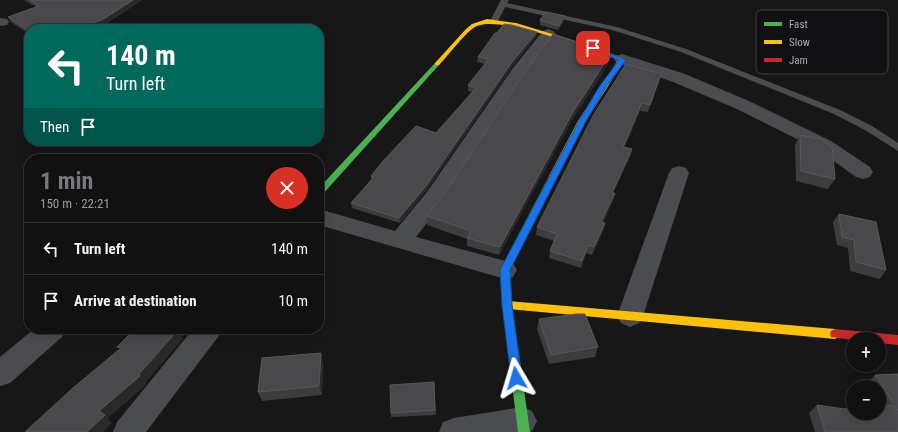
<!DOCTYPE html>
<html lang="en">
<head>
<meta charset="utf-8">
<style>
  :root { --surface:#111; --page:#1a1a1a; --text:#f1f3f6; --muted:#9c9d9f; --line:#303131; --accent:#757880 }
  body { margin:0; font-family:"Roboto Condensed",sans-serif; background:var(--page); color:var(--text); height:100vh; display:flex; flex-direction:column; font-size:15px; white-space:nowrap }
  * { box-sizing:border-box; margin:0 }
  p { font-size:13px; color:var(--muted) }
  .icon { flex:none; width:22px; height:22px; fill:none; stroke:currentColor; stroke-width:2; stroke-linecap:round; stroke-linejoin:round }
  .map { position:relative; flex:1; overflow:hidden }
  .side { position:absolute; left:24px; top:154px; width:300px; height:180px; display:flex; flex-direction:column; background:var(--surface); border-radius:16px; box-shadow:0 4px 16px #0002,0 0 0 1px var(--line) }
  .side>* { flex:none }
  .top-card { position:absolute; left:24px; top:24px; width:300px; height:122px; border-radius:16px; box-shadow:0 4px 16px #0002,0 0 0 1px var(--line); background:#00695c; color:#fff; overflow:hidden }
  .buttons { position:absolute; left:846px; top:332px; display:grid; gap:8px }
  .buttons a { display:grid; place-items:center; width:40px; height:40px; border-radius:50%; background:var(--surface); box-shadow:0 4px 16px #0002,0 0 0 1px var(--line); font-size:20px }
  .pin { position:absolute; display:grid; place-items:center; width:34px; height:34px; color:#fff; margin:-17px; border-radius:8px; box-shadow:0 2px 6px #0006 }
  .me { position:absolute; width:44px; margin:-22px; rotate:353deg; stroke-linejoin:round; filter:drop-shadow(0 0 3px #0008) }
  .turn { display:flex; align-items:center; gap:14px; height:84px; padding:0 16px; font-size:18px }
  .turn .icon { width:52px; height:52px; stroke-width:2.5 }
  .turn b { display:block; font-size:28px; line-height:34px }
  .then { display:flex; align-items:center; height:38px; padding:0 16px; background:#0003; gap:8px; font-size:15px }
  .round { display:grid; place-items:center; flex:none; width:42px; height:42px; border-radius:21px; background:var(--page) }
  .overview { display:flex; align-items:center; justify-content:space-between; height:68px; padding:0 16px }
  h1 { font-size:24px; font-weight:700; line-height:30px; color:var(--accent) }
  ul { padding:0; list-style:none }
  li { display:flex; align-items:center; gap:12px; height:52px; padding:0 16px; border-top:1px solid var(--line) }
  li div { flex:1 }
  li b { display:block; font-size:15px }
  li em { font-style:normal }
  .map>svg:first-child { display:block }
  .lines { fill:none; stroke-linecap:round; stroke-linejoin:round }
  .lane { fill:#4b4c50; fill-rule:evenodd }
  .street { fill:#4b4c50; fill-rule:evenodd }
  .fast { fill:#4caf50; fill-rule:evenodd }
  .slow { fill:#ffc107; fill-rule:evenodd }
  .jam { fill:#c62828; fill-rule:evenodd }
  .wall { fill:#3d3d3f }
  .shaded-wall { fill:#29292a }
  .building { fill:#49494c; stroke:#58595d }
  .route { fill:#1a73e8; stroke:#114b97 }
  .key { fill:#111113; stroke:#3e4045; stroke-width:1 }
  .key-label { font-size:11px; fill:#a8adb8 }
</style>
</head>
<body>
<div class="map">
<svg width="898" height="432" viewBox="0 0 898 432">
  <rect width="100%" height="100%" fill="#171717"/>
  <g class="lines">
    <path class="lane" d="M501 0H509L507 3 617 27 686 49 840 110 872 126 898 143V151L865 130 834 114 681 52 612 30 505 7 497 23H491L490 21Z"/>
    <path class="street" d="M0 18 7 19 9 22 7 25 0 26Z
      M548 29 553 31 556 34 526 74 443 202 416 237 513 263 517 270 513 277 505 279 319 225V209L395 231 427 192 513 68 543 31Z
      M622 54 685 74 749 101 831 141 870 167 873 172 870 177 863 179 856 177 817 149 737 109 673 82 616 62 614 59 616 56Z
      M679 166 686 168 689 173 643 316 639 323 630 327 621 323 617 316 669 173 672 168Z
      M34 329H66L62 337 10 383 0 386V357Z
      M193 329H222L218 337 146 432H113L117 422Z
      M522 407 532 411 537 421 532 431 530 432H439L443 422 454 418Z"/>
    <path class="fast" d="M437 62 440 64 439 65 322 195 319 196V188L435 63Z
      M552 175 556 178 510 270 512 305 530 432H518L502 305 500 270 548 178Z"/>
    <path class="slow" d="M487 19 516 23 595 47 625 59 586 121 555 180 552 181 548 178 578 121 618 60C591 50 502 15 477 26 467 30 448 56 439 65H435V63L466 29 472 24Z
      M507 301 835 329 839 331 840 334 839 337 835 339 507 309 503 308 502 305 503 302Z"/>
    <path class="jam" d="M835 329 898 335V345L879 343V339H853V340L831 337 830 334 831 331Z"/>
  </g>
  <path class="wall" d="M24 0H142L104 25 97 27 98 29H29V34L11 22 8 17 36 7Z
    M540 20 564 21 558 30 540 25Z
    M497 33 536 37 512 67 426 191 400 223 352 208 351 203 371 180V176L436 133 472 92 468 91V85L485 64 477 62 478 57Z
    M610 53 607 66 572 120 499 255 467 246V239L427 225V216Z
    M659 81 648 112 640 111 625 147 632 149 630 157 613 193H615L613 201 603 223H605L603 231 592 255 586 253 581 268 549 258 550 251 554 241 536 235 537 227Z
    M800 135 835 179 828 189 796 181 795 145Z
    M839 214 886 270 880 279 850 271 848 248 837 245 833 222Z
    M539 319 598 347 595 357 549 364 537 329Z
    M323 362 322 395 262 401 258 392Z
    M898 374V432H815L809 413 817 405 844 409 886 405 879 394V387H875L870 380 875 375Z
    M434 382 436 415 391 417V413Z"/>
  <path class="shaded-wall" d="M133 0H142L104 25 97 27 98 29H97L95 22Z
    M565 16 564 21 558 30 559 26Z
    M537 32 536 37 512 67 426 191 400 223 399 218 512 62Z
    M610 53 607 66 572 120 499 255 500 247 573 112Z
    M661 74 659 81 648 112 650 105Z
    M642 103 640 111 622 154 623 147Z
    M632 149 630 157 610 200 612 193Z
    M615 193 613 201 599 230 601 222Z
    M605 223 603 231 592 255 594 247Z
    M588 245 586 253 581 268 582 261Z
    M176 329H190L181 337 183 339 145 383 146 385 108 418 112 423 103 432H87L99 411 139 374Z
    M321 353 323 362 322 395 319 386Z"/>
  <path class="building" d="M30 0H133L102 20 95 22 97 29H29V31L8 17 39 6Z
    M546 12 565 16 559 26 540 20Z
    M504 24 512 25 537 32 512 62 426 186 399 218 351 203 374 177 371 176 384 160 416 126 436 133 476 88 468 85 489 59 478 57 495 33H497Z
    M553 34 610 53 606 58H608L573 112 500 247 467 238 471 231 427 216 444 194 528 67Z
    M626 64 661 74 650 105 642 103 623 147 632 149 612 193H615L601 222 605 223 594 247 588 245 582 261 550 251 557 234 537 227 594 114Z
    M800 135 820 139 832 147 835 179 801 171Z
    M839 214 876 222 886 270 856 262 854 240 842 237Z
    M576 314H585L598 347 551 355 539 319Z
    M135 329H176L178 330 139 374 140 376 99 411 105 415 87 432H25L73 388 121 348 117 347Z
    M321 353 319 386 258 392 262 358Z
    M898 374V411L875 375Z
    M434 382 435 410 391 413 390 385Z
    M817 405 844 409 853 408V413H879V406L892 405 898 413V432H825Z"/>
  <path class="route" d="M593 46 626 60 606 87 586 121 510 270 512 305 522 378 520 381 516 383 512 381 511 378 502 305 500 270 579 121 599 87 619 60 591 50 590 48Z"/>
  <rect x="756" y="10" width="132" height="64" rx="6" class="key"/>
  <rect x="764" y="22" width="18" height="4" fill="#4caf50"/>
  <rect x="764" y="40" width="18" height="4" fill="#ffc107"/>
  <rect x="764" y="58" width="18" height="4" fill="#c62828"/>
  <g class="key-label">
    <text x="789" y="28">Fast</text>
    <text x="789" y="46">Slow</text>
    <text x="789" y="64">Jam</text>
  </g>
</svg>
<div class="buttons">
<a>+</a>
<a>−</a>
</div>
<div class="pin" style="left:593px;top:48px;background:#d93025"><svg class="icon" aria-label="arrive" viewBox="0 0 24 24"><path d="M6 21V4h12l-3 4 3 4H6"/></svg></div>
<svg class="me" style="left:516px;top:378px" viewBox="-20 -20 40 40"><path d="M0-17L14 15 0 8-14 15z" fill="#1a73e8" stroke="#fff" stroke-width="4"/></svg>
<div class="top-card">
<div class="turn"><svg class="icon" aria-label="left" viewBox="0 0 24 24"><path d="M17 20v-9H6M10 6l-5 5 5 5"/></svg><div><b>140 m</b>Turn left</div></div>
<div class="then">Then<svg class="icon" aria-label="arrive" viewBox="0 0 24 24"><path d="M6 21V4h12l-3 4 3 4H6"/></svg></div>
</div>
<section class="side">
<div class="overview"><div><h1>1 min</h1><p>150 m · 22:21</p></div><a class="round" style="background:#d93025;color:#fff"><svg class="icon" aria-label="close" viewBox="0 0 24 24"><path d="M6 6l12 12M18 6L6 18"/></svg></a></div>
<ul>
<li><svg class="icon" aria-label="left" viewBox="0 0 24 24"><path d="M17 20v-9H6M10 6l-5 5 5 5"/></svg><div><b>Turn left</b></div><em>140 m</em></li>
<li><svg class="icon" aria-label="arrive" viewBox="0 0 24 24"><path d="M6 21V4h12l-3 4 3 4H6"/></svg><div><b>Arrive at destination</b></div><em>10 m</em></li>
</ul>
</section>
</div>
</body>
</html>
